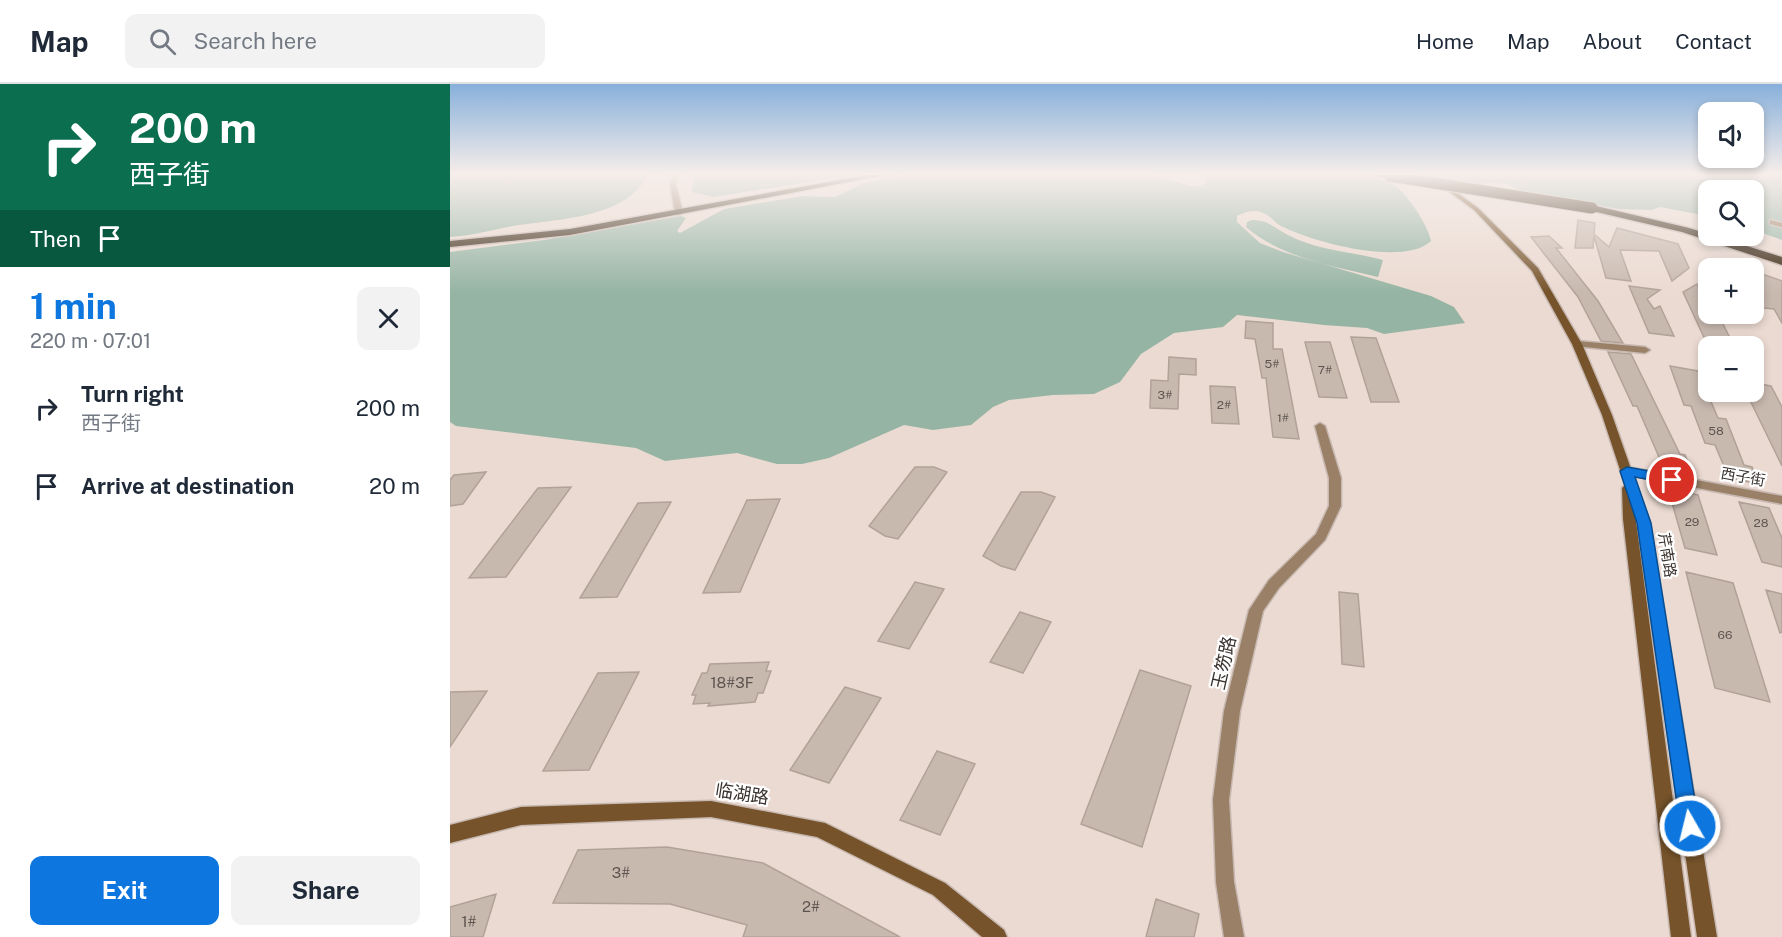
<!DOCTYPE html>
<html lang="en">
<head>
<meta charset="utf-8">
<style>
  :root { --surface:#fff; --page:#f2f2f3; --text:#1f2937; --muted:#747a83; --line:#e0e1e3; --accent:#0d77df }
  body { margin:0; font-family:"Public Sans","Noto Sans SC",sans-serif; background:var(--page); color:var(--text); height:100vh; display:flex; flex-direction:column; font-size:22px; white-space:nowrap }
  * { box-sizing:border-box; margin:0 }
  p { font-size:20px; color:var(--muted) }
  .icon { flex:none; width:33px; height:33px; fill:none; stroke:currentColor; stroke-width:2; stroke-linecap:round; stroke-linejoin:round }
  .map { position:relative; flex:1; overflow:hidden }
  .drawer { display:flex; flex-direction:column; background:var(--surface); width:450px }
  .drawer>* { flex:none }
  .guide { background:#0b6e4f; color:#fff; overflow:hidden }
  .buttons { position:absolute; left:1248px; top:18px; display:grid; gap:12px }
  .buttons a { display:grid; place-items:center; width:66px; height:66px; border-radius:12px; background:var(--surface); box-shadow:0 3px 9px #0003; font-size:30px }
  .pin { position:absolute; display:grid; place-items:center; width:51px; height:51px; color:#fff; margin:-26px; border:3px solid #fff; border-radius:50%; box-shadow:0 2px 6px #0007 }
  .me { position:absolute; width:66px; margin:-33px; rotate:352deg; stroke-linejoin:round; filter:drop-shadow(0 0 4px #0008) }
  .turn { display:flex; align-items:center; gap:21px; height:126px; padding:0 30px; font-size:27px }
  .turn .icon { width:78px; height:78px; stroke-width:2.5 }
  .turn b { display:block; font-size:42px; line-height:51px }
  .then { display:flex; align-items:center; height:57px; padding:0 30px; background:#0003; gap:12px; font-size:22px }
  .round { display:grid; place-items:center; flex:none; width:63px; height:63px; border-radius:12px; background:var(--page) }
  .headline { display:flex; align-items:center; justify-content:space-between; height:102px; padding:0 30px }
  h1 { font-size:36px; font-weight:700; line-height:45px; color:var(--accent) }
  .primary-button { display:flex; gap:12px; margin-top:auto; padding:12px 30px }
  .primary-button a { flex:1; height:69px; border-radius:12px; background:var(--accent); color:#fff; font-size:24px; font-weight:700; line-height:69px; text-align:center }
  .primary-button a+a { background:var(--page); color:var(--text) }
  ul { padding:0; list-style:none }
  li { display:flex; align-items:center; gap:18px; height:78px; padding:0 30px }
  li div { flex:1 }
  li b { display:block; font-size:22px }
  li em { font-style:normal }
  header { display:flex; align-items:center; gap:36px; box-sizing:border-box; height:84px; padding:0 30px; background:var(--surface); border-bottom:2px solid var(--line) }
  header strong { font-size:28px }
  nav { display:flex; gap:33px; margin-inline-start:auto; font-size:21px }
  .search { width:420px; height:54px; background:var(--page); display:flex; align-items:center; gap:15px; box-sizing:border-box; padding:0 21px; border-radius:12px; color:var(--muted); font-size:22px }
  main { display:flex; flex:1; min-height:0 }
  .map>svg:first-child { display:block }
  .green { fill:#95b4a3 }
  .building { fill:#c8b9af; stroke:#b1a298; stroke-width:1.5 }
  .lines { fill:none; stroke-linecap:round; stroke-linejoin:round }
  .street-casing { stroke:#c7b8b1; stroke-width:3 }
  .secondary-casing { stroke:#c7b8b1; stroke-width:3 }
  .highway-casing { stroke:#c7b8b1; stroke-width:3 }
  .street { fill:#998066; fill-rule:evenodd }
  .secondary { fill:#76532a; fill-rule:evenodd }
  .highway { fill:#34220d; fill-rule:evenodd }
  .highway-bridge-casing { stroke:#c7b8b1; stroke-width:13; stroke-linecap:butt }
  .highway-bridge { stroke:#34220d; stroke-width:11 }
  .route { fill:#0d77df; stroke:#084d91; stroke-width:1.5 }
  .labels { text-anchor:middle; stroke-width:4.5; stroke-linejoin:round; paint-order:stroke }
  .number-label { font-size:12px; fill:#5d544f }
  .street-label { font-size:15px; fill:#39322f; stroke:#fff }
  .near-number-label { font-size:15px; fill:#5d544f }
  .near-street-label { font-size:18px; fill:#39322f; stroke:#fff }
</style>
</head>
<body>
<header>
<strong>Map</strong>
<div class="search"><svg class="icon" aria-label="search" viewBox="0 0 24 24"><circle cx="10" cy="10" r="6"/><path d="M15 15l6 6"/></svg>Search here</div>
<nav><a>Home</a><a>Map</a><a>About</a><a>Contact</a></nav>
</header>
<main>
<section class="drawer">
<div class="guide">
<div class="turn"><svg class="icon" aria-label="right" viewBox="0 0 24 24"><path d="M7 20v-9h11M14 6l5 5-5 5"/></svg><div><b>200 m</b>西子街</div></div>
<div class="then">Then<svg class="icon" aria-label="arrive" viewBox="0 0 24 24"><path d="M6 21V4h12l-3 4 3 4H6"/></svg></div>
</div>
<div class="headline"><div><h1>1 min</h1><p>220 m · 07:01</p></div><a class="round"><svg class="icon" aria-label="close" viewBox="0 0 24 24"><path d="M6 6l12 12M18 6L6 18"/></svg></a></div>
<ul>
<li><svg class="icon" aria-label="right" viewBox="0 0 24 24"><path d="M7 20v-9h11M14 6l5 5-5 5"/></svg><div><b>Turn right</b><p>西子街</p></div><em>200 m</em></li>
<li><svg class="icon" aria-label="arrive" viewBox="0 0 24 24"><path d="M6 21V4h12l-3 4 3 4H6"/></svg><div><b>Arrive at destination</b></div><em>20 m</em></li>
</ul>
<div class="primary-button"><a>Exit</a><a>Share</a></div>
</section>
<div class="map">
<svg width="1332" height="853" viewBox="0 0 1332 853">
  <rect width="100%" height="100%" fill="#ebdad1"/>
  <path class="green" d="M0 90H198C178 135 105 135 63 142 42 146 22 152 0 153Z
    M243 90H410L264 113 242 108Z
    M466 90H696L742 102H751L757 97 756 90C791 90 919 83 943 100 957 109 978 141 981 157 953 183 863 158 831 142 825 139 820 131 813 129 804 125 795 128 787 132V138L810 159 833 168 981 212 1004 223 1015 239 934 250 917 244 874 241 787 231 773 243 724 249 691 270 670 298 644 310 603 311 559 316 543 323 521 341 483 346 454 341 379 374 352 380H327L287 369 215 377 186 364 6 342 0 338V168L94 156 231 132 236 134 227 147 230 149 274 125 352 112 385 113 413 99Z
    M989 90H1332V156L1304 146V106H1258V132L1210 123 1202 126 1170 125 1077 110 1057 100 1037 99 1021 103Z
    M802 136C818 136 823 143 836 150 867 167 900 167 933 176L928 193C883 182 832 174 796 143L797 138Z"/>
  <path class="building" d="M1128 136 1145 139 1144 150 1159 163 1167 144 1228 160 1239 184 1222 197 1209 167 1170 166 1181 197 1156 194 1144 152 1143 164H1125Z
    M1099 152 1112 164H1106L1148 217 1173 259 1151 257 1128 213 1081 153Z
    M1304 187 1332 197V239L1324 225 1304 223Z
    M1247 200 1254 215H1258V230H1268L1284 262H1258L1233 208Z
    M1179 202 1210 206 1197 215 1204 225 1210 222 1224 252 1199 249Z
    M796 237 823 239V265H832L849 355 823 353 816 294H812L805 255 795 254Z
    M901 253 926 254 949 318H921Z
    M855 258H880L897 314 869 313Z
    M1158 268 1181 270 1230 370 1235 371 1240 383 1219 380 1216 374 1209 373 1187 322H1183Z
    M719 273 746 275V291L729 290 728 325 700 324 701 296 718 297Z
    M1220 282 1248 287 1268 334 1276 335 1294 381 1302 383 1309 400 1279 394 1265 361 1255 359 1241 322 1234 321Z
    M1304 299 1321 302 1332 323V382L1296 308H1304Z
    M760 302 785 303 789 340 762 339Z
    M465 383H484L497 388 448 455 435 452 419 442Z
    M36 388 13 420 0 422V396L4 391Z
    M121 403 56 493 19 494 88 404Z
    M1218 405 1248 411 1267 471 1235 464Z
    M571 408H591L605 413 565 486 551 482 533 472Z
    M330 415 290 508 253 509 297 416Z
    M221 418 167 513 130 514 188 419Z
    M1289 418 1319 424 1332 454V483L1312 478Z
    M1236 488 1283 499 1320 618 1265 604Z
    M465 498 494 505 459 565 428 557Z
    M1316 506 1332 510V548L1330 549Z
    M889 508 908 510 914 583 892 580Z
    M570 528 601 538 573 589 540 578Z
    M319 578 316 587H321L313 609H308L305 618 258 622 260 619 243 620 246 611H242L252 589H257L260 580Z
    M690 586 741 602 692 763 631 740Z
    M189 588 139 686 93 687 148 589Z
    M395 603 431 614 379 699 340 686Z
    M37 607 0 663V608Z
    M487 667 525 680 490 751 450 736Z
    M217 763 313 779 450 853H293L297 841 220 820 103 819 128 766Z
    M46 810 33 853H0V823Z
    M706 815 749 830 744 853H696Z"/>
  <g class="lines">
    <g class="street-casing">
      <path id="street" d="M223 90H229L226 101 233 129 229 131 225 129 220 101Z
        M1320 136 1332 139V143L1320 140Z
        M1127 257 1195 263 1200 266 1195 269 1124 262V258Z
        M870 339 875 342 891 394V422L875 456 829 504 813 527 790 627 779 716 784 798 794 853H774L766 798 763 716 774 627 799 526 819 496 866 450 879 422V394L865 342Z
        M1177 383 1332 412V420L1173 390 1171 387Z"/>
    </g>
    <g class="secondary-casing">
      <path id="secondary" d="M975 90H982L1028 124 1088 184 1132 260 1162 331 1200 439 1267 853H1247L1188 439 1185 430 1241 853H1221L1173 435 1172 404 1175 401 1152 331 1122 260 1082 187 1024 126Z
        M261 717 375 739 495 799 554 846 557 853H532L483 811 367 753 261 733 71 741 0 759V741L71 723Z"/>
    </g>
    <g class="highway-casing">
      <path id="highway" d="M422 90H440L120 151 0 163V157L120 145Z
        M917 90H942L945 92 940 95Z
        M1142 121 1239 144 1332 173V181L1232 148 1138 126V122Z"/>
    </g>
    <use href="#street" class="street"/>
    <use href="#secondary" class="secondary"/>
    <use href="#highway" class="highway"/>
    <g class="highway-bridge-casing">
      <path id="highway-bridge" d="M940 92 1142 124"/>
    </g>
    <use href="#highway-bridge" class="highway-bridge"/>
  </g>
  <linearGradient id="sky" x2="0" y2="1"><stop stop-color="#88b0db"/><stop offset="0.43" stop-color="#f6eeea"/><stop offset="1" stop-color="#f6eeea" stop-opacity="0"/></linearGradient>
  <rect width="1332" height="209" fill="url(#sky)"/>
  <path class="route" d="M1177 383 1222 391 1229 396 1222 400 1185 393 1201 439 1249 742 1247 749 1240 752 1233 749 1230 742 1187 439 1170 387Z"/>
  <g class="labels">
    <g class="number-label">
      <text x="822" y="284">5#</text>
      <text x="875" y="290">7#</text>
      <text x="715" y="315">3#</text>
      <text x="774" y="325">2#</text>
      <text x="833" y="338">1#</text>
      <text x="1266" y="351">58</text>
      <text x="1242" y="442">29</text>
      <text x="1311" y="443">28</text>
      <text x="1275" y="555">66</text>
    </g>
    <g class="street-label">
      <text transform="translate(1293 393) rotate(10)" y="5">西子街</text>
      <text transform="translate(1217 471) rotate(81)" y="5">芹南路</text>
    </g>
    <g class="near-number-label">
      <text x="282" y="604">18#3F</text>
      <text x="171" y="794">3#</text>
      <text x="361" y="828">2#</text>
      <text x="19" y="843">1#</text>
    </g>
    <g class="near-street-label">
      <text transform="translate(774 579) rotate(-77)" y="6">玉笏路</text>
      <text transform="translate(292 710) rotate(9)" y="6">临湖路</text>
    </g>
  </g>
</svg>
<div class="buttons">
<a><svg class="icon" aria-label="sound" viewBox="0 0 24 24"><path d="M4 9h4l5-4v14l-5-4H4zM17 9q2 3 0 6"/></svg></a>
<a><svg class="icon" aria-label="search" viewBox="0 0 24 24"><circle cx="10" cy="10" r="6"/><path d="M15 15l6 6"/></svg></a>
<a>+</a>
<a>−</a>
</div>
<div class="pin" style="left:1222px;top:396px;background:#d93025"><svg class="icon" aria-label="arrive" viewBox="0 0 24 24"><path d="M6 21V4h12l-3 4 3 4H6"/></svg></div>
<svg class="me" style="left:1240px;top:742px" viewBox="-20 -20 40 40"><circle r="17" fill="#0d77df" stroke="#fff" stroke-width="3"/><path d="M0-11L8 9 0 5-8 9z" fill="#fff"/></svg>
</div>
</main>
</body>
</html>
